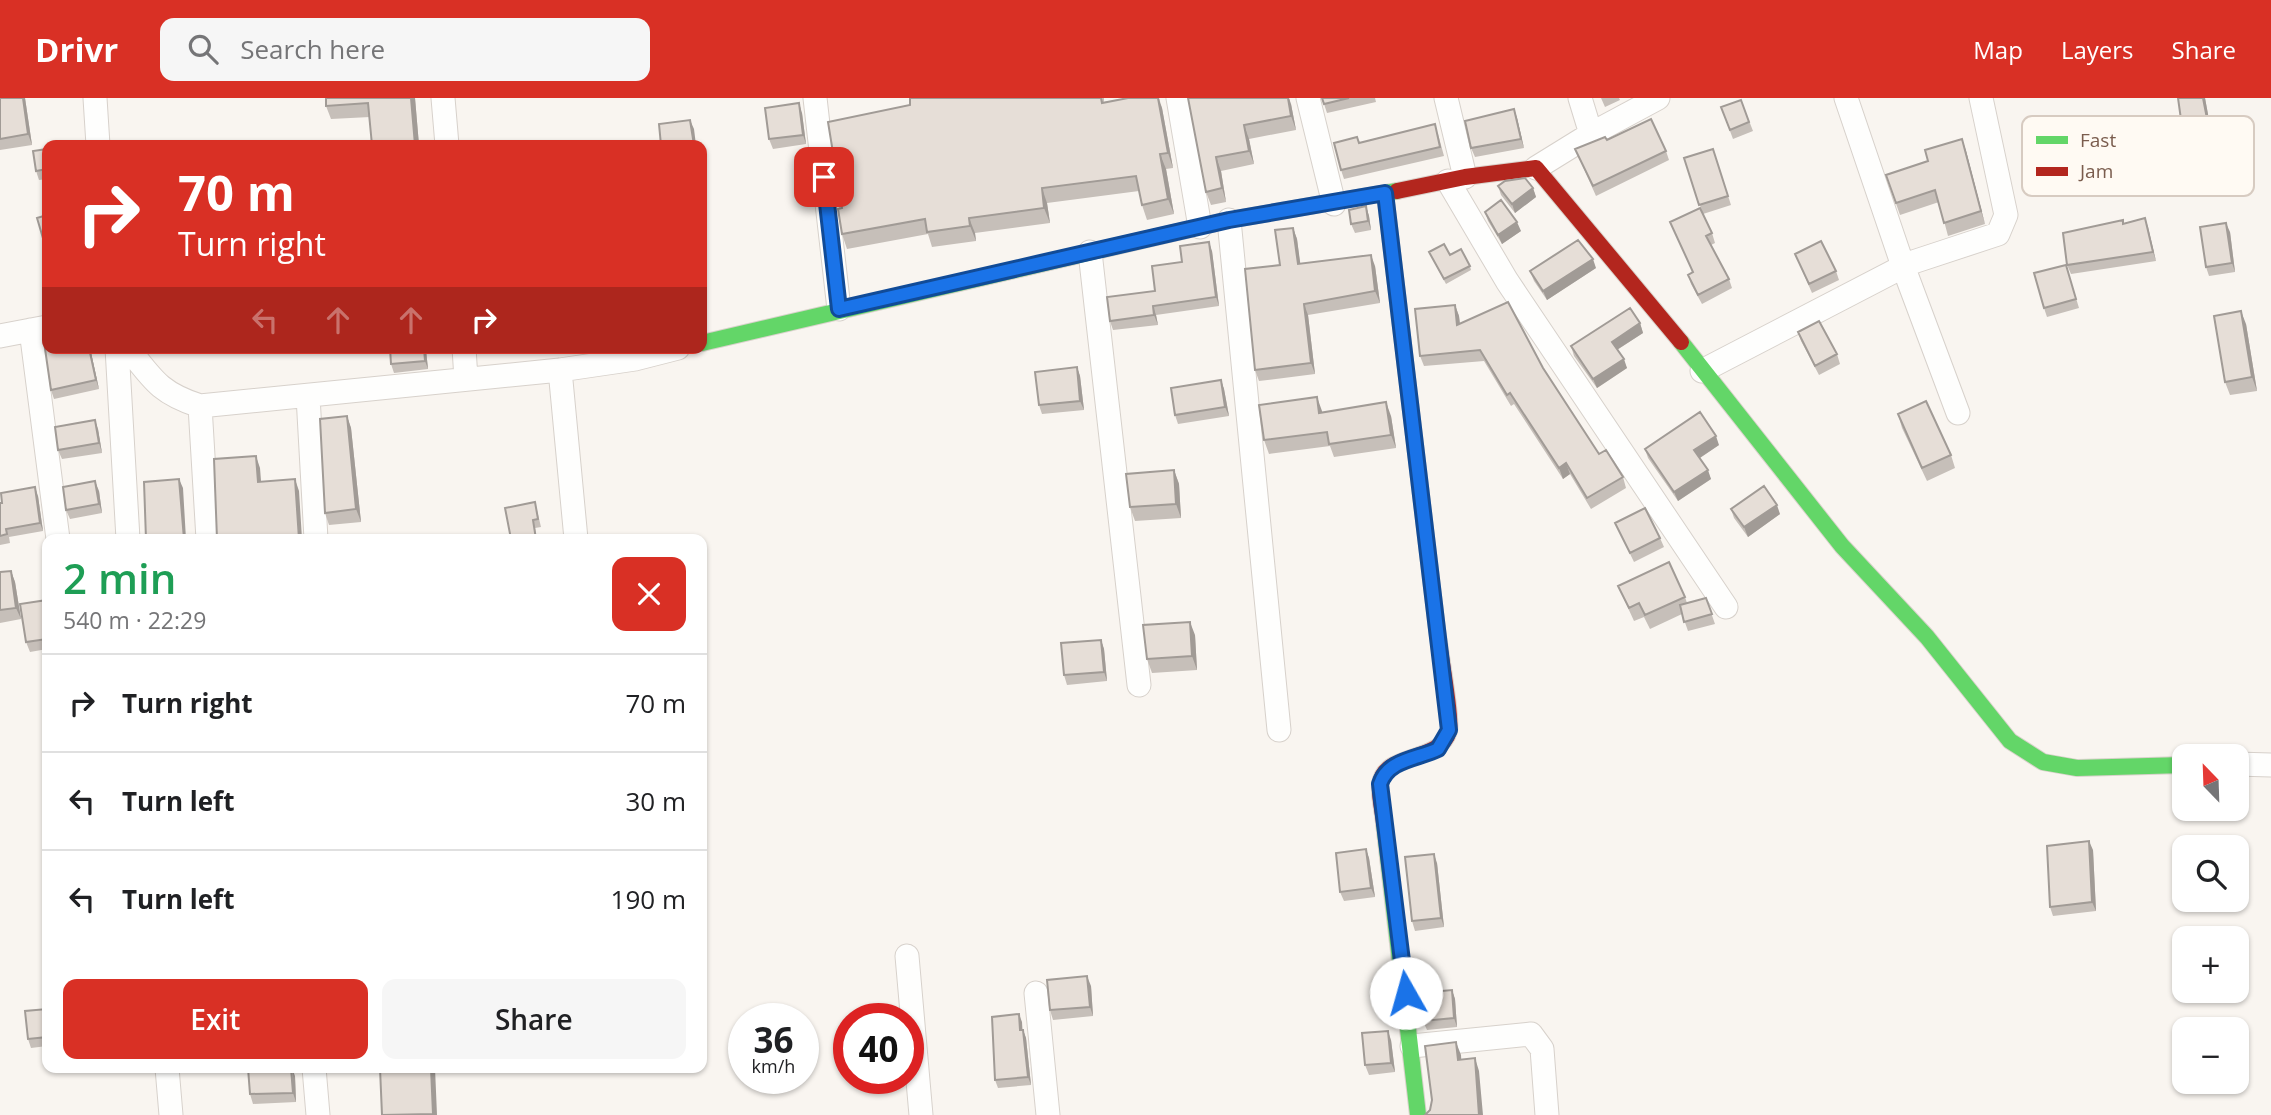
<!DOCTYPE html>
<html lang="en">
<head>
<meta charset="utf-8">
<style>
  :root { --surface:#fff; --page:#f6f6f6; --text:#202124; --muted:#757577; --line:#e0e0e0; --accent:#d93025 }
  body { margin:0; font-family:"Open Sans",sans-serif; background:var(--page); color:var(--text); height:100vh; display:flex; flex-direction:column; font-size:26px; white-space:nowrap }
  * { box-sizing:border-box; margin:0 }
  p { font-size:23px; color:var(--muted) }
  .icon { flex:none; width:38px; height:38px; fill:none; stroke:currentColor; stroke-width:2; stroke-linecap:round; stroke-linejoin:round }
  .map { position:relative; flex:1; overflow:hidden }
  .details { position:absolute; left:42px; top:436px; width:665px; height:539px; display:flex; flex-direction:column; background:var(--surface); border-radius:14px; box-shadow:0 2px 5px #0004 }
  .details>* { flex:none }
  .banner { position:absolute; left:42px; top:42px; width:665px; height:214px; border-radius:14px; box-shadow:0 2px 5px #0004; background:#d93025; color:#fff; overflow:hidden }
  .needle { width:46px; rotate:337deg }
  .controls { position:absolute; left:2172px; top:646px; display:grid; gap:14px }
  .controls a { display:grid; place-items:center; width:77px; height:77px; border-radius:14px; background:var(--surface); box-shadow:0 2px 5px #0004; font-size:35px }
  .speed { position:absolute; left:728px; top:905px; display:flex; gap:14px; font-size:35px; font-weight:700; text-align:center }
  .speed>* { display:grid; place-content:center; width:91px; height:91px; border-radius:50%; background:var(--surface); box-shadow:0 2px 5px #0004; line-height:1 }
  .speed small { font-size:18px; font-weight:400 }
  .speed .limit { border:10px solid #d22; background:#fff; color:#111 }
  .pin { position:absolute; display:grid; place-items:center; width:60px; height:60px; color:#fff; margin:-30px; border-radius:14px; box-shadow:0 4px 10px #0006 }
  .me { position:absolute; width:77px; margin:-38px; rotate:353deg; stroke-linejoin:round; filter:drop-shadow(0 0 5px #0008) }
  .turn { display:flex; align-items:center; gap:24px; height:147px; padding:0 21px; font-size:32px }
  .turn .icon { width:91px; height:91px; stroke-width:2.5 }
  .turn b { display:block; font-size:49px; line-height:60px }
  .lanes { display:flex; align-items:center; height:66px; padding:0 21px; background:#0003; justify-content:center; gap:35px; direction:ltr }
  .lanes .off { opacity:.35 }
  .round { display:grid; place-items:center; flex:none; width:74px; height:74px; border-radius:14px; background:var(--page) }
  .head { display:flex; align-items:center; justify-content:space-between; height:119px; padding:0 21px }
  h1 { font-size:42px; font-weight:600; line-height:52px; color:#1e9e55 }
  .primary-button { display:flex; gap:14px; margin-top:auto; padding:14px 21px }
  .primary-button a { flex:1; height:80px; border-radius:14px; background:var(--accent); color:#fff; font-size:28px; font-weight:600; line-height:80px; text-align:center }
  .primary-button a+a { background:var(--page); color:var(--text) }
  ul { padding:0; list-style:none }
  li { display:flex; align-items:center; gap:21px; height:98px; padding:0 21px; border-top:2px solid var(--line) }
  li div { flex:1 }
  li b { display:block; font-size:26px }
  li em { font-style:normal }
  header { display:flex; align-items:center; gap:42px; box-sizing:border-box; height:98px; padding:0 35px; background:var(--accent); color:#fff }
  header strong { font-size:33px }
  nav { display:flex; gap:38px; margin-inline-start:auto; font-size:24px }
  .search { width:490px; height:63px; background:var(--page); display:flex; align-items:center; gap:18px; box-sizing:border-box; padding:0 24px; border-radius:14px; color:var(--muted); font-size:26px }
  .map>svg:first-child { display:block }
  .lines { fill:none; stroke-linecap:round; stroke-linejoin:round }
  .street-casing { stroke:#d7d1cb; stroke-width:25 }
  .fast-casing { stroke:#d9d2cb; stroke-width:18 }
  .jam-casing { stroke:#d9d2cb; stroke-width:18 }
  .street { stroke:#fefefd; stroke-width:23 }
  .fast { stroke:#63d668; stroke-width:16 }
  .jam { stroke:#b3261e; stroke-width:16 }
  .wall { fill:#c6bfb9 }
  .shaded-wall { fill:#a19b96 }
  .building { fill:#e6ded7; stroke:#a19b96; stroke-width:2 }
  .route-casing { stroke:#114b97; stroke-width:18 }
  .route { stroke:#1a73e8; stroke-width:12 }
  .key { fill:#fffaf3; stroke:#d7cbc1; stroke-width:2 }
  .key-label { font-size:19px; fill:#7a5c4d }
</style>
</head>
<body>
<header>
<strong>Drivr</strong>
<div class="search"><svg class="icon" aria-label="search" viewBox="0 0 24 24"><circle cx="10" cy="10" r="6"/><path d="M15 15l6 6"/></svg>Search here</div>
<nav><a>Map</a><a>Layers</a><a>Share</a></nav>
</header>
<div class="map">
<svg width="2271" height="1017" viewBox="0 0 2271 1017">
  <rect width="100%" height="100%" fill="#f9f5f0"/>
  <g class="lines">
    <g class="street-casing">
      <path id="street" d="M95 0 98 47
        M443 0 447 47
        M815 0 839 211
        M1178 0 1200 129
        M1308 0 1334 106
        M1446 0 1465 79
        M1846 0 1903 168 1958 315
        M1591 36 1658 0
        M1536 70 1591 36 1580 0
        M1448 83 1507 183 1726 509
        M1229 122 1279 632
        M1090 154 1139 587
        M31 232 58 441
        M0 238 47 229
        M117 250 128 441
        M128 250C153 282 160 295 200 308L560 272 635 261 678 250
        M464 250 466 281
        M560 272 576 441
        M1702 273 1910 165 1998 136 2006 117 1981 0
        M308 298 316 441
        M200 308 208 441
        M2236 666 2271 667
        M907 858 921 1017
        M1036 895 1048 1017
        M1412 948 1531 936 1542 951 1547 1017
        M167 970 171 1017
        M314 970 318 1017"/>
    </g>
    <g class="fast-casing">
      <path id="fast" d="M1385 95 1437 531
        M1681 244 1842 448 1927 539 2010 643 2043 664 2077 670 2184 667
        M702 245 1229 122 1397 93
        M1384 725 1418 1017"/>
    </g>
    <g class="jam-casing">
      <path id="jam" d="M1397 93 1465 79 1536 70 1681 244
        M1384 725C1383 713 1379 699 1380 687 1383 653 1440 666 1449 633 1452 621 1439 549 1437 531"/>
    </g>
    <use href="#street" class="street"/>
    <use href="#fast" class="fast"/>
    <use href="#jam" class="jam"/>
  </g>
  <path class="wall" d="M0 0H25L32 47 0 52Z
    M415 0 419 47H372L370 19 331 21 326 8Z
    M910 0H1104V4L1128 0H1159L1162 10 1173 70 1166 71 1174 116 1147 122 1142 107 1139 93 1047 105 1050 125 975 135 976 143 932 149 928 136 847 151 842 136V110L910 7Z
    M1188 0 1291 6 1296 32 1249 41 1254 66 1221 73 1226 104 1211 107 1206 94Z
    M1322 0H1375L1376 4 1327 15Z
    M1601 0H1619L1620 2 1605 9Z
    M2178 0H2205L2220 81 2198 85 2194 76 2189 51 2187 52 2184 43Z
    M1741 2 1753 33 1733 41 1721 9Z
    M1514 11 1517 20 1524 50 1475 59 1471 50Z
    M802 15 806 46 773 51 769 41Z
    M1438 36 1444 58 1344 81 1341 72 1357 39 1359 45Z
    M1962 41 1966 53 1985 126 1948 138 1939 104 1900 117 1886 77 1928 63Z
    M1607 42 1666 53 1669 62 1596 98 1575 51Z
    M47 51V81L39 82 36 73Z
    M1713 51 1731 107 1703 116 1684 60Z
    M1498 88 1533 90 1536 99 1515 115 1501 97Z
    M1366 108 1369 118 1371 132 1355 135 1351 126Z
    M1485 114 1521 133 1502 146 1488 123Z
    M2145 120 2156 163 2071 176 2067 167 2123 122 2124 125Z
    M1670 124 1712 135 1715 145 1711 147 1729 181 1732 190 1702 206 1691 186 1688 177 1693 174Z
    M1293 130 1297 141 1300 166 1375 168 1380 205 1308 217 1315 276 1259 283 1255 272 1280 167Z
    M2230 134 2235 174 2209 178 2206 169Z
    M1212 153 1219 208 1156 217 1158 227 1113 232 1110 223 1155 193 1182 164Z
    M1429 154 1450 157 1470 168 1471 172 1446 186Z
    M1795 156 1836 173 1839 182 1812 195Z
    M2066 167 2079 210 2047 219 2044 210Z
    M1596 170 1547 202 1534 183 1530 173Z
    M1455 207 1459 218 1460 226 1543 270 1599 356 1623 379 1626 390 1591 411 1570 376 1563 381 1514 306 1511 308 1484 263 1424 268 1420 258Z
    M1640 225 1643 235 1617 252 1627 270 1597 290 1574 258 1571 248Z
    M2246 226 2257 293 2230 297 2225 284Z
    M1798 234 1837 256 1840 266 1819 277 1801 243Z
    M47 250H90L99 291 54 301 51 292Z
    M390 250H444V251L426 252 428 271 394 275 391 266Z
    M1077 269 1080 278 1084 312 1042 316 1039 307Z
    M1221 282 1224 291 1229 318 1178 326 1175 317Z
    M1322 314 1391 318 1396 350 1334 359 1330 348 1269 356 1264 342Z
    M1898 316 1951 357 1955 370 1927 383 1902 330Z
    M347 318 351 330 361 424 329 427 325 415Z
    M98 331 102 355 62 361 58 352Z
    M1719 347 1700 360 1711 381 1678 403 1648 360 1645 351Z
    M1174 372 1179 386 1181 420 1135 423 1130 409Z
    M99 393 102 415 70 421 66 412Z
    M38 398 43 433 9 439 10 445 0 447V405Z
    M535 404 541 429 535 430 537 441H511Z
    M1731 411 1780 416 1748 439 1734 420Z
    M1615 425 1660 440 1664 449 1634 464Z
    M11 473 15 484 21 521 0 525V474Z
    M1618 488 1685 499 1687 505 1706 500 1715 526 1688 533 1682 516 1650 531 1644 519 1634 523Z
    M47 502V551L30 554 26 544Z
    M1195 537 1197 572 1152 575 1147 561Z
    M1101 542 1104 551 1107 583 1067 587 1064 577Z
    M1366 751 1369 760 1375 799 1344 803 1340 794Z
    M2093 752 2096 813 2053 818 2050 809Z
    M1437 765 1444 829 1415 833 1412 823Z
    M1091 888 1093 918 1053 922 1050 912Z
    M1452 892 1455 901 1457 929 1427 932 1423 923Z
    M47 911V948L31 950 28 941Z
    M1022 924V932H1023L1026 940 1031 987 998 990 995 982Z
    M1391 942 1395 974 1369 977 1365 967Z
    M295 978 296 1004 253 1006 250 996Z"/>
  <path class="shaded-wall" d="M23 0H25L32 47 28 36Z
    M411 0H415L419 47H415Z
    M1158 0 1162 10 1173 70 1168 55Z
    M1288 0H1289L1291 6 1296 32 1291 18Z
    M2203 0H2205L2220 81 2217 72Z
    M799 5 802 15 806 46 803 37Z
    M1514 11 1517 20 1524 50 1521 41Z
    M690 22 694 31 696 47H694Z
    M1244 27 1249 41 1254 66 1249 53Z
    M1962 41 1966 53 1985 126 1981 113Z
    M1160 56 1166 71 1174 116 1168 101Z
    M1216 59 1221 73 1226 104 1222 90Z
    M1042 90 1047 105 1050 125 1044 110Z
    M1533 90 1536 99 1515 115 1512 106Z
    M1366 108 1369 118 1371 132 1368 123Z
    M969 120 975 135 976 143 970 128Z
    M2145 120 2148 129 2156 163 2153 154Z
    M1517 124 1521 133 1502 146 1498 137Z
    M2226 125 2230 134 2235 174 2232 165Z
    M1293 130 1297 141 1302 178 1298 166Z
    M1209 144 1212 153 1219 208 1216 199Z
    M1371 157 1375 168 1380 205 1375 193Z
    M1593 161 1596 170 1547 202 1543 193Z
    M1304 206 1308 217 1315 276 1311 265Z
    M1455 207 1459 218 1461 237 1457 227Z
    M1153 208 1156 217 1158 227 1154 217Z
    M2241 213 2246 226 2257 293 2252 279Z
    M1640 225 1643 235 1615 253 1612 244Z
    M89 250H90L99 291 96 282Z
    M424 250H426V252L428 271 425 263Z
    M1624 261 1627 270 1597 290 1593 281Z
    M1077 269 1080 278 1084 312 1080 303Z
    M1221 282 1224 291 1229 318 1225 309Z
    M1317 299 1322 313 1324 328 1319 315Z
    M1386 304 1391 318 1396 350 1391 337Z
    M347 318 351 330 361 424 356 411Z
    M95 322 98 331 102 355 99 345Z
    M1716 338 1719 347 1698 361 1694 352Z
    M256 358 260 370 262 396 258 384Z
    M1566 365 1570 376 1563 381 1559 370Z
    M1174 372 1179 386 1181 420 1176 406Z
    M1708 372 1711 381 1678 403 1674 394Z
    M179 381 183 390 186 441H184Z
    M295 381 299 393 302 441H299Z
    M95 383 99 393 102 415 99 406Z
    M35 389 38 398 43 433 40 425Z
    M1777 407 1780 416 1748 439 1744 429Z
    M11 473 15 484 21 521 16 510Z
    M1190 524 1195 537 1197 572 1192 558Z
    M1101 542 1104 551 1107 583 1104 574Z
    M2089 743 2093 752 2096 813 2092 804Z
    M1366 751 1369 760 1375 799 1371 790Z
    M1434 756 1437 765 1444 829 1441 820Z
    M1087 878 1091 888 1093 918 1090 909Z
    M1452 892 1455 901 1457 929 1454 920Z
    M1019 916 1022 924 1023 941 1020 932Z
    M1023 932 1026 940 1031 987 1028 979Z
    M1388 933 1391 942 1395 974 1391 965Z
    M1456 944 1461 957 1462 975 1458 962Z
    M1475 960 1479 973 1483 1017H1479Z
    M292 970 295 978 296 1004 293 995Z
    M431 970H435L437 1017H433Z"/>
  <path class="building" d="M0 0H23L28 36 0 41Z
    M326 0H411L415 47H372L368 5 326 8Z
    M910 0H1101L1102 5 1128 0H1158L1168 55 1160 56 1168 101 1142 107 1136 78 1042 90 1044 110 969 120 970 128 927 134 925 121 842 136 838 111 842 110 828 24 910 7Z
    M1188 0H1288L1291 18 1244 27 1249 53 1216 59 1222 90 1206 94Z
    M1322 0H1349L1324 6Z
    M2178 0H2203L2217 72 2194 76 2188 42 2184 43Z
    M1741 2 1749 24 1730 32 1721 9Z
    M799 5 803 37 769 41 765 10Z
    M1514 11 1521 41 1471 50 1465 23Z
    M1651 21 1666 53 1593 88 1575 51 1605 39 1607 42Z
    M690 22 694 47H661L659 26Z
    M1435 26 1440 49 1341 72 1334 45 1357 39 1359 45Z
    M1962 41 1981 113 1944 125 1935 92 1896 105 1886 77 1928 63 1925 52Z
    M193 44V47H137Z
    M47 51V71L36 73 33 53Z
    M1713 51 1728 98 1699 107 1684 60Z
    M1525 80 1533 90 1512 106 1498 88 1505 83Z
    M1501 102 1517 124 1498 137 1485 114Z
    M1366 108 1368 123 1351 126 1349 112Z
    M1700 110 1712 135 1706 138 1729 181 1698 197 1688 177 1693 174 1670 124Z
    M47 117V147H45L37 120Z
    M2145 120 2153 154 2067 167 2063 135 2123 122V126Z
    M2226 125 2232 165 2206 169 2200 129Z
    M1293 130 1298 166 1371 157 1375 193 1304 206 1311 265 1255 272 1245 171 1280 167 1275 132Z
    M1578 142 1593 161 1543 193 1530 173Z
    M1821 143 1836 173 1809 186 1795 156Z
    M1209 144 1216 199 1153 208 1154 217 1110 223 1107 199 1155 193 1152 168 1182 164 1180 148Z
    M1444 146 1450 157 1461 151 1470 168 1444 181 1429 154Z
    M2066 167 2076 201 2044 210 2034 175Z
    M47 177V197L44 178Z
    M1508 204 1543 270 1599 356 1606 352 1623 379 1587 400 1566 365 1559 370 1510 295 1507 297 1480 252 1420 258 1415 211 1455 207 1457 227Z
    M1630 210 1640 225 1612 244 1624 261 1593 281 1571 248Z
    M2241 213 2252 279 2225 284 2214 218Z
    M1819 223 1837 256 1815 268 1798 234Z
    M47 243V250H89L96 282 51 292 44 244Z
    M390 250H424L425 263 391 266Z
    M1077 269 1080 303 1039 307 1035 274Z
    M1221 282 1225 309 1175 317 1171 290Z
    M1317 299 1319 315 1386 304 1391 337 1329 346 1327 334 1264 342 1259 307Z
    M1926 303 1951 357 1922 370 1898 316Z
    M1700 314 1716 338 1694 352 1708 372 1674 394 1645 351Z
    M347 318 356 411 325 415 320 321Z
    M95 322 99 345 58 352 55 329Z
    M256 358 258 384 295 381 299 441H217L214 361Z
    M1174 372 1176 406 1130 409 1126 376Z
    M179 381 184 441H146L144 384Z
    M95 383 99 406 66 412 63 389Z
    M1764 388 1777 407 1744 429 1731 411Z
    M35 389 40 425 6 431 7 436 0 438V405H2L1 395Z
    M535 404 538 421 533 422 536 441H511L505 410Z
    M1645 410 1660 440 1630 455 1615 425Z
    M1669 464 1685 499 1645 517 1639 505 1629 510 1618 488Z
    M11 473 16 510 0 512V474Z
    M1706 500 1712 516 1684 524 1680 507Z
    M47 502V541L26 544 20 506Z
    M1190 524 1192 558 1147 561 1143 527Z
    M1101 542 1104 574 1064 577 1061 545Z
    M2089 743 2092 804 2050 809 2047 748Z
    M1366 751 1371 790 1340 794 1336 755Z
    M1434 756 1441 820 1412 823 1405 759Z
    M1087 878 1090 909 1050 912 1047 882Z
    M1452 892 1454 920 1423 923 1420 895Z
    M47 911V939L28 941 25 913Z
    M1019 916 1020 932H1023L1028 979 995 982 992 919Z
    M1388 933 1391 965 1365 967 1362 935Z
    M1456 944 1458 962 1475 960 1479 1017H1425L1430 1012 1432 1002 1425 948Z
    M248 970H291L293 995 250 996Z
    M380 970H431L433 1016 382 1017Z"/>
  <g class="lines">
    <g class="route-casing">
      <path id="route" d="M824 79 839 211 1229 122 1385 95 1449 632 1438 651C1418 661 1388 661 1380 686L1406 895"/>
    </g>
    <use href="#route" class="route"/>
  </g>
  <rect x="2022" y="18" width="232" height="80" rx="10" class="key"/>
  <rect x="2036" y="38" width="32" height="8" fill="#63d668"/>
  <rect x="2036" y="69" width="32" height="9" fill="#b3261e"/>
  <g class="key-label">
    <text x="2080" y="49">Fast</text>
    <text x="2080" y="80">Jam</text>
  </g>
</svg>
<div class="controls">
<a><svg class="needle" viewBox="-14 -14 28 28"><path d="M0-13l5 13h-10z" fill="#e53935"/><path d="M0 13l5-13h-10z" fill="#757577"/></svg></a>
<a><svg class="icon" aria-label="search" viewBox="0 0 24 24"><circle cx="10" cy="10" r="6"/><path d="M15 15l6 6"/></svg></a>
<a>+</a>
<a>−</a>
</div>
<div class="speed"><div>36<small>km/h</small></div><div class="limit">40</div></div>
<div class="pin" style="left:824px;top:79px;background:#d93025"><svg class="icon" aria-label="arrive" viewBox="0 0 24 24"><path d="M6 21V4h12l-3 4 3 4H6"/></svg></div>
<svg class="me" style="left:1406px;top:895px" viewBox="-20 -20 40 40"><circle r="19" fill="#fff"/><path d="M0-13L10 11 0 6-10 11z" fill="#1a73e8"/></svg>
<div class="banner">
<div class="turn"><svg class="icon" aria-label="right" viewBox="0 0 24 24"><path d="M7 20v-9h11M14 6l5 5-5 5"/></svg><div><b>70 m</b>Turn right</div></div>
<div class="lanes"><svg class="icon off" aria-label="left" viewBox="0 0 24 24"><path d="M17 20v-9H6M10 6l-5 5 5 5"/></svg><svg class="icon off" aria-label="ahead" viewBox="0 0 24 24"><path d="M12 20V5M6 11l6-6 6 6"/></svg><svg class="icon off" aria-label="ahead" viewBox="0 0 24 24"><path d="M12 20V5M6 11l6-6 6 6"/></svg><svg class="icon" aria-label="right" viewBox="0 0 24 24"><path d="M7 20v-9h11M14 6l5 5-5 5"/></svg></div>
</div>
<section class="details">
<div class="head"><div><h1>2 min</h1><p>540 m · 22:29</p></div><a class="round" style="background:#d93025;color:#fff"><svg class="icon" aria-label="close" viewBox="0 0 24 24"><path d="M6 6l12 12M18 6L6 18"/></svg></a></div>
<ul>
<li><svg class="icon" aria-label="right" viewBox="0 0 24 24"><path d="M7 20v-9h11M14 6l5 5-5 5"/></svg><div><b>Turn right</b></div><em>70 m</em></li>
<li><svg class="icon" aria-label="left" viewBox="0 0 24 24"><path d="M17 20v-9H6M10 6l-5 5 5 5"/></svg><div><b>Turn left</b></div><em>30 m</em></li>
<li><svg class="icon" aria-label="left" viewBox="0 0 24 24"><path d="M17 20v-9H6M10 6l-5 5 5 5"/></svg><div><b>Turn left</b></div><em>190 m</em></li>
</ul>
<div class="primary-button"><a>Exit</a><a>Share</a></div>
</section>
</div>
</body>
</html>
